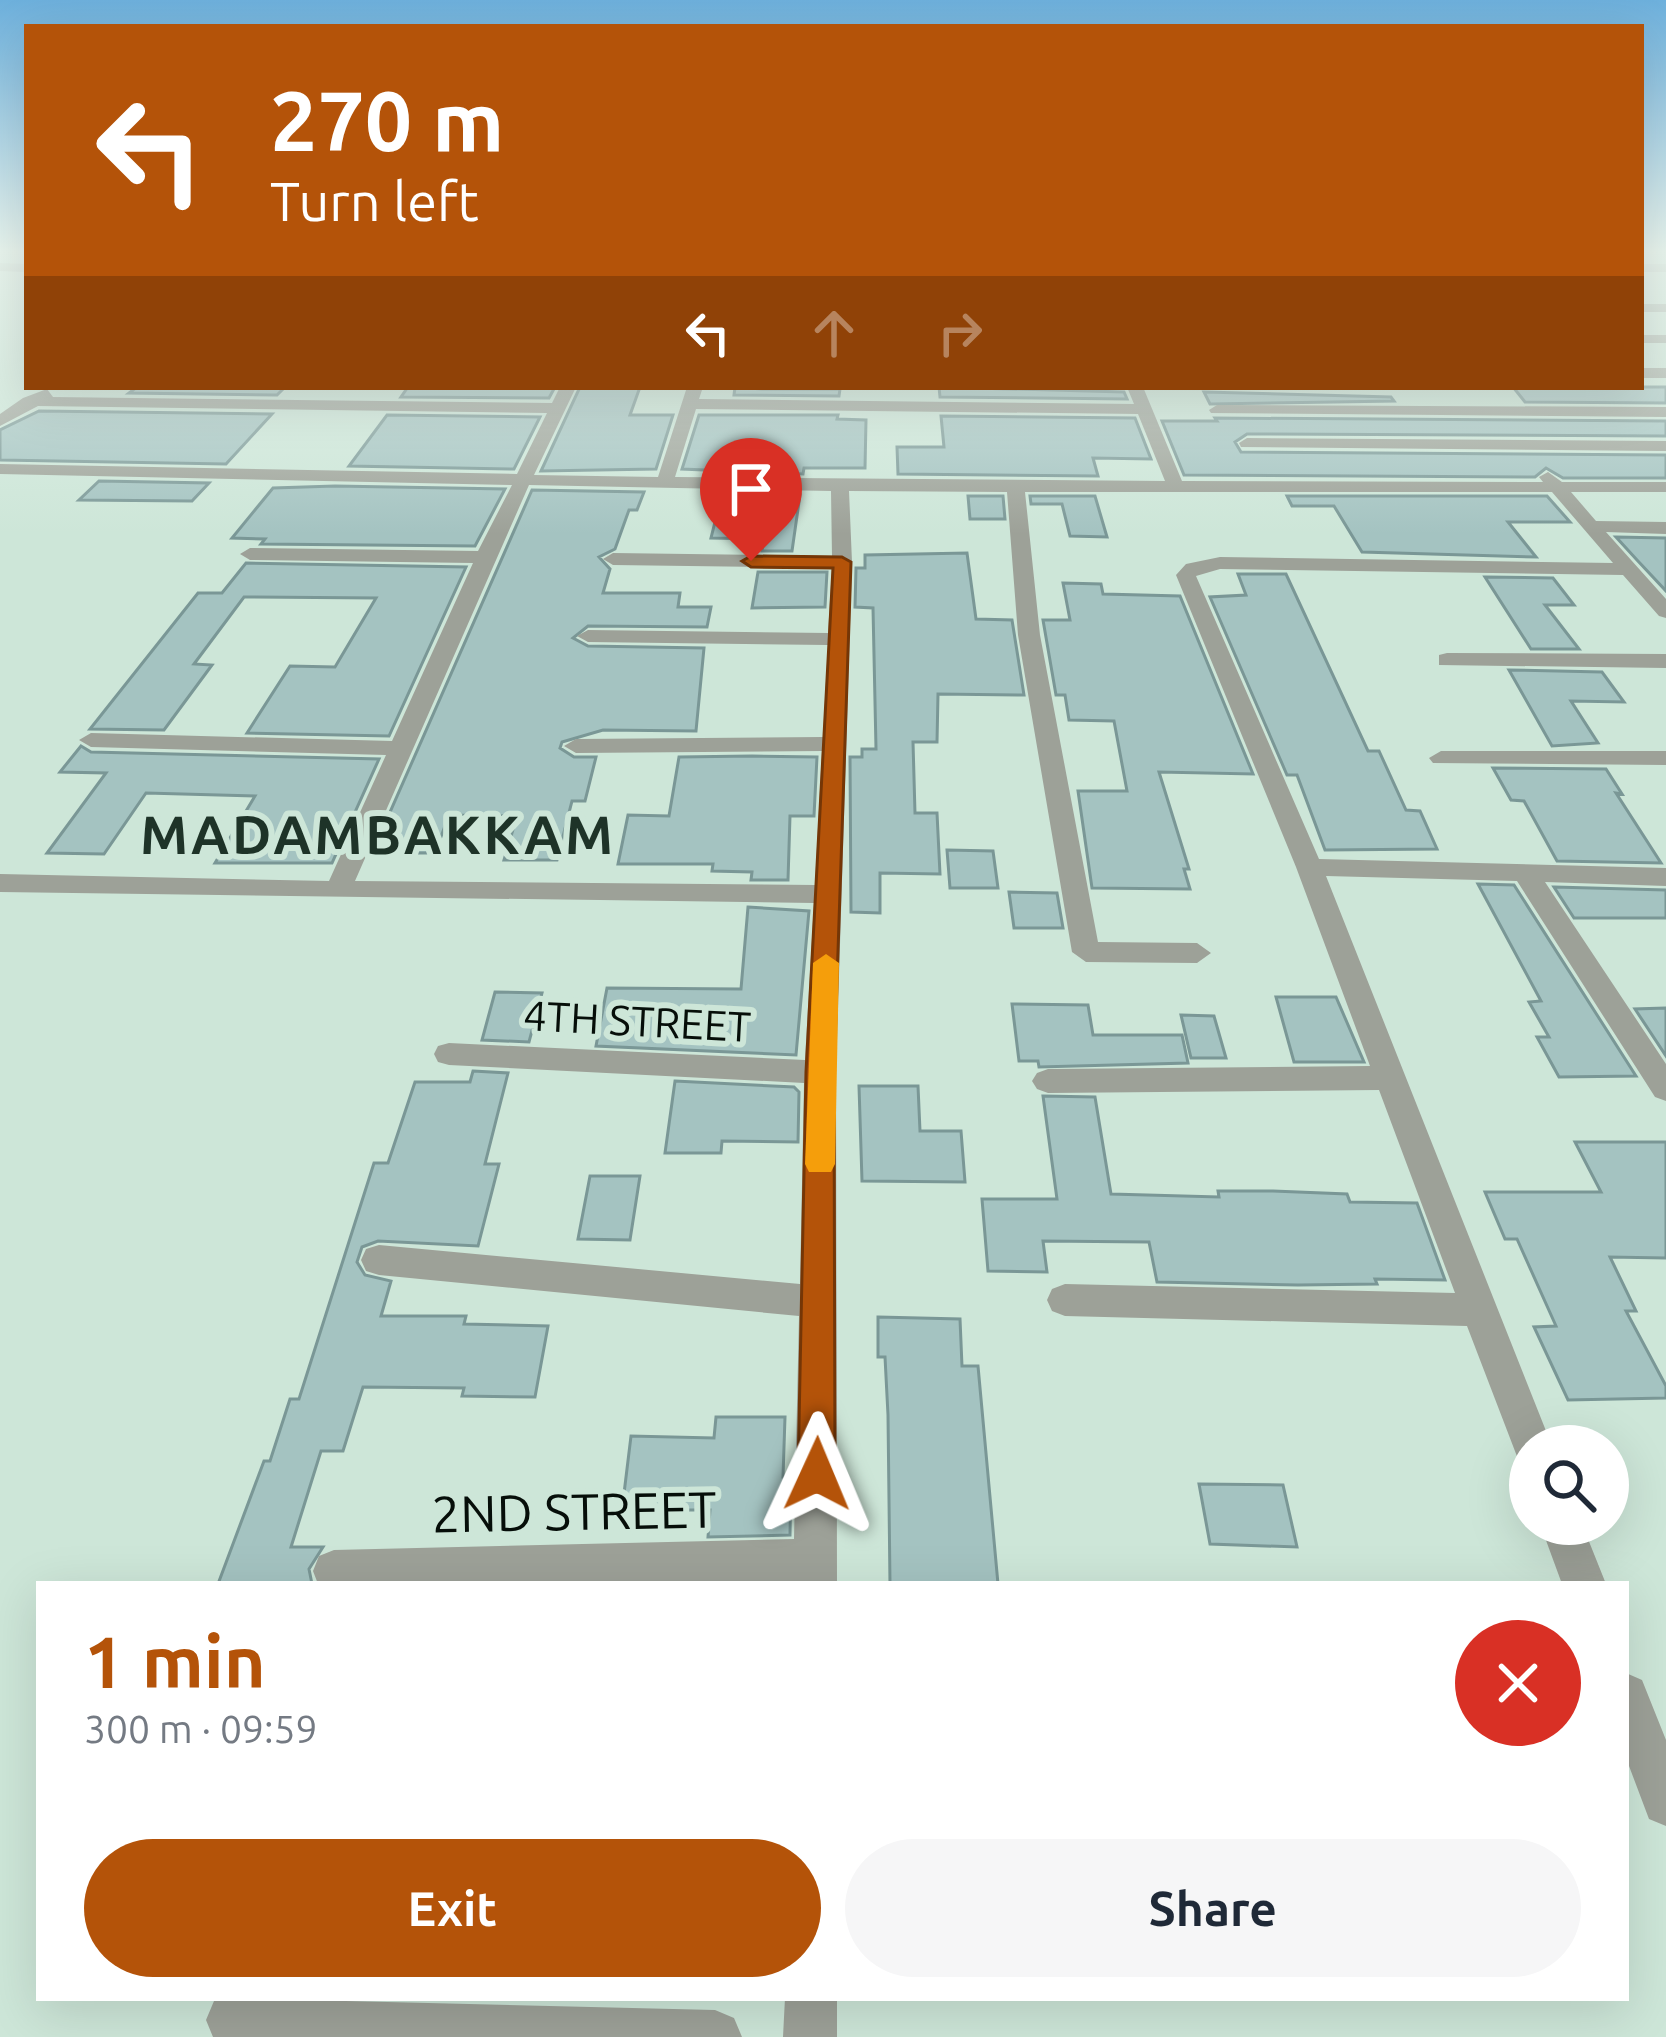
<!DOCTYPE html>
<html lang="en">
<head>
<meta charset="utf-8">
<style>
  :root { --surface:#fff; --page:#f6f6f7; --text:#1f2937; --muted:#747a83; --accent:#b45309 }
  body { margin:0; font-family:Ubuntu,sans-serif; background:var(--page); color:var(--text); height:100vh; display:flex; flex-direction:column; font-size:45px; white-space:nowrap }
  * { box-sizing:border-box; margin:0 }
  p { font-size:39px; color:var(--muted) }
  .icon { flex:none; width:66px; height:66px; fill:none; stroke:currentColor; stroke-width:2; stroke-linecap:round; stroke-linejoin:round }
  .map { position:relative; flex:1; overflow:hidden }
  .details { position:absolute; left:36px; top:1581px; width:1593px; height:420px; display:flex; flex-direction:column; background:var(--surface); border-radius:0px; box-shadow:0 12px 48px #0002 }
  .details>* { flex:none }
  .hud { position:absolute; left:24px; top:24px; width:1620px; height:366px; border-radius:0px; box-shadow:0 12px 48px #0002; background:#b45309; color:#fff; overflow:hidden }
  .tools { position:absolute; left:1509px; top:1425px; display:grid; gap:24px }
  .tools a { display:grid; place-items:center; width:120px; height:120px; border-radius:50%; background:var(--surface); box-shadow:0 12px 48px #0002; font-size:60px }
  .pin { position:absolute; display:grid; place-items:center; width:102px; height:102px; color:#fff; margin:-123px -51px; border-radius:50% 50% 50% 0; rotate:-45deg; box-shadow:0 0 12px #0007 }
  .pin .icon { rotate:45deg }
  .me { position:absolute; width:132px; margin:-66px; rotate:1deg; stroke-linejoin:round; filter:drop-shadow(0 0 9px #0008) }
  .turn { display:flex; align-items:center; gap:42px; height:252px; padding:0 48px; font-size:54px }
  .turn .icon { width:156px; height:156px; stroke-width:2.5 }
  .turn b { display:block; font-size:84px; line-height:102px }
  .lanes { display:flex; align-items:center; height:114px; padding:0 48px; background:#0003; justify-content:center; gap:60px; direction:ltr }
  .lanes .off { opacity:.35 }
  .round { display:grid; place-items:center; flex:none; width:126px; height:126px; border-radius:63px; background:var(--page) }
  .head { display:flex; align-items:center; justify-content:space-between; height:204px; padding:0 48px }
  h1 { font-size:72px; font-weight:700; line-height:90px; color:var(--accent) }
  .cta { display:flex; gap:24px; margin-top:auto; padding:24px 48px }
  .cta a { flex:1; height:138px; border-radius:72px; background:var(--accent); color:#fff; font-size:48px; font-weight:700; line-height:138px; text-align:center }
  .cta a+a { background:var(--page); color:var(--text) }
  .map>svg:first-child { display:block }
  .building { fill:#a4c3c1; stroke:#7a9796; stroke-width:3 }
  .lines { fill:none; stroke-linecap:round; stroke-linejoin:round }
  .minor { fill:#9da198; fill-rule:evenodd }
  .route { fill:#b45309; stroke:#753606; stroke-width:3 }
  .slow { fill:#f59e0b }
  .labels { text-anchor:middle; stroke-width:12; stroke-linejoin:round; paint-order:stroke }
  .street-label { font-size:42px; fill:#060e09; stroke:#cde6d8 }
  .near-street-label { font-size:51px; fill:#060e09; stroke:#cde6d8 }
  .district-label { font-size:54px; font-weight:bold; letter-spacing:3px; fill:#1e3328; stroke:#cde6d8 }
</style>
</head>
<body>
<div class="map">
<svg width="1666" height="2037" viewBox="0 0 1666 2037">
  <rect width="100%" height="100%" fill="#cde6d8"/>
  <path class="building" d="M137 387H285L277 395 129 393Z
    M408 387H555L549 398 401 397Z
    M580 387H640L630 415H673L656 469 541 471Z
    M735 387 762 389H840L839 396 734 395Z
    M939 387 1124 392 1127 399 940 397Z
    M1513 387H1666V403L1525 402Z
    M1204 392 1391 397 1394 401 1210 404Z
    M39 411 272 414 226 464 0 460V430Z
    M387 415 540 417 514 469 349 466Z
    M699 415H838L837 419 866 420 865 468H804L803 474 682 469Z
    M941 416 1135 418 1151 459 1093 458 1098 476 898 474 897 447H944Z
    M1215 418 1666 421V436L1247 434 1235 442 1241 452 1666 455V478H1563L1546 468 1535 477 1184 475 1162 421H1217Z
    M99 481 209 483 192 501 79 500Z
    M335 486 505 489 475 546 261 544 265 539 232 538 273 488Z
    M532 490 644 492 637 510H629L615 549 599 557 610 569 603 593H680L678 607H711L707 627 588 626 573 638 588 646 704 648 696 731 603 730 562 742 560 748 574 757H596L585 801H572L557 860H504L517 816 449 815 435 853H372Z
    M717 493 800 495 792 551H762L764 539 711 538 721 498H716Z
    M968 496H1003L1005 519H970Z
    M1030 496H1095L1107 537 1070 536 1062 504H1031Z
    M1287 496H1547L1570 522H1508L1536 557 1362 552 1334 506H1292Z
    M1616 537 1666 538V591L1637 560Z
    M967 553 976 619 1012 620 1024 695 938 694 937 742H913L915 813H937L940 874 880 873V913L851 912 850 757H862V749H876L873 608 855 607 856 568H865V555Z
    M246 563 466 567 389 736 247 733 290 666 335 667 376 598 244 597 194 664 212 665 164 730 90 729 198 593H222Z
    M758 572H827L825 607 752 608Z
    M1238 574H1286L1368 751H1379L1406 810 1420 811 1437 849 1325 850 1297 775H1287L1210 597 1246 595Z
    M1485 577 1553 578 1574 605H1545L1579 649H1531Z
    M1063 583 1101 584 1103 594 1180 596 1253 774 1159 772 1189 869H1184L1190 889 1092 888 1078 791H1127L1114 721 1069 720 1065 695H1056L1043 620H1070Z
    M1509 670 1602 672 1624 702 1571 701 1598 743 1552 746Z
    M81 746 91 752 379 759 332 863H215L255 796 146 793 104 854 47 853 106 773 60 772Z
    M752 756 817 757 814 816H790L788 880H751L752 872 712 871 713 864H618L628 815 669 816 679 757Z
    M1493 768 1606 769 1622 794 1616 793 1661 863 1557 861 1524 801 1511 800Z
    M947 850 993 851 998 888H950Z
    M1478 884 1514 885 1636 1076 1559 1077 1537 1037H1549L1529 1002 1541 1001Z
    M1554 887 1666 890V918H1574Z
    M1009 892 1057 893 1063 928H1014Z
    M748 907 809 911 796 1055 596 1046 607 988 741 989Z
    M495 992 542 993 529 1042 482 1040Z
    M1276 997H1336L1364 1062H1294Z
    M1012 1004 1088 1005 1093 1035H1182L1188 1063 1039 1067 1038 1061H1019Z
    M1666 1008V1056L1635 1009Z
    M1181 1015 1214 1016 1226 1058H1191Z
    M473 1071 508 1073 485 1164H499L478 1246 378 1241 362 1247 357 1262 365 1275 391 1281 381 1316H466L464 1324 548 1326 535 1397 462 1396 464 1388 363 1387 343 1451H321L291 1547H323L309 1569 312 1584H218L264 1461H270L290 1399H299L374 1163H388L415 1082H470Z
    M675 1081 794 1087 799 1092 798 1142 722 1141 721 1153H665Z
    M859 1086H918L920 1131H961L965 1182 862 1181Z
    M1043 1096 1095 1097 1111 1194 1219 1197 1218 1191H1273L1347 1194 1350 1202 1417 1203 1445 1280 1375 1279 1377 1284 1298 1285 1157 1282 1149 1242 1043 1241 1047 1272 988 1271 982 1199H1057Z
    M1575 1142H1666V1258L1610 1257 1636 1311H1626L1666 1386V1398L1568 1400 1534 1327 1556 1326 1517 1239H1505L1485 1192H1601Z
    M590 1176H640L630 1240 578 1239Z
    M878 1317 960 1319 962 1366H978L998 1584H890L888 1415 885 1357H878Z
    M716 1417H785L783 1477H791L790 1535 708 1537 710 1510H622L631 1436 714 1438Z
    M1199 1484 1283 1485 1297 1547 1210 1544Z"/>
  <g class="lines">
    <path class="minor" d="M0 263 27 264V272L0 271Z
      M1641 264H1666V272H1641Z
      M1641 304H1666V312H1641Z
      M1641 335H1666V343H1641Z
      M1641 368H1666V378H1641Z
      M560 387H576L534 475 658 477 687 387H703L699 399 1134 404 1127 387H1143L1182 481 1543 482 1539 477 1548 472 1562 482H1666V492H1571L1596 521 1666 522V534L1606 532 1666 599V618L1659 616 1623 575 1220 569 1196 576 1319 859 1666 868V886L1545 882 1666 1064V1101L1655 1097 1517 881 1326 876 1552 1446H1530V1464L1518 1459 1467 1326 1065 1316 1052 1311 1047 1300 1052 1289 1065 1284 1455 1293 1379 1090 1048 1093 1037 1089 1032 1081 1037 1073 1048 1069 1370 1066 1296 867 1176 575 1186 564 1220 557 1613 563 1552 492H1025L1040 635 1098 942 1197 943 1211 953 1197 963 1086 962 1072 952 1018 635 1007 492 849 491 852 562 836 1072 837 1584H318L313 1571 319 1556 334 1550 794 1539 799 1316 379 1275 366 1271 361 1260 366 1249 379 1245 800 1284 804 1083 449 1065 438 1062 434 1054 438 1046 449 1043 805 1060 814 903 0 892V874L329 881 386 755 91 747 79 740 91 733 392 741 473 563 250 560 240 554 250 548 478 551 512 485 0 474V464L517 474 547 413 38 406 0 426V414L23 398 47 389 53 397 552 403ZM696 409 1138 414 1165 481 675 477ZM529 485 831 491 832 556 613 553 603 559 613 565 832 568 828 633 588 630 577 636 588 642 828 645 823 737 576 739 564 746 576 753 822 751 815 885 355 881Z
      M1217 405 1666 407V417L1211 413 1209 410Z
      M1247 438 1666 441V451L1241 447 1239 443Z
      M1447 653 1666 654V668L1439 665V655Z
      M1441 751H1666V765L1433 763 1429 758Z
      M1540 1524H1582L1606 1584H1562Z
      M1626 1673 1642 1680 1666 1740V1826L1649 1819 1626 1758Z
      M222 1998 715 2010 734 2018 742 2037H213L206 2020 214 2001Z
      M785 1998H837V2037H783Z"/>
  </g>
  <linearGradient id="sky" x2="0" y2="1"><stop stop-color="#6db0dc"/><stop offset="0.47" stop-color="#e8f4ed"/><stop offset="1" stop-color="#e8f4ed" stop-opacity="0"/></linearGradient>
  <rect width="1666" height="534" fill="url(#sky)"/>
  <path class="route" d="M842 557 851 562 834 1072 835 1474 830 1487 817 1492 804 1487 798 1474 806 1072 833 568 751 567 742 561 751 556Z"/>
  <path class="slow" d="M826 954 839 963 835 1164 831 1172H809L805 1164 813 963Z"/>
  <g class="labels">
    <g class="street-label">
      <text transform="translate(637 1021) rotate(3)" y="15">4TH STREET</text>
    </g>
    <g class="near-street-label">
      <text transform="translate(574 1512) rotate(-1)" y="18">2ND STREET</text>
    </g>
    <g class="district-label">
      <text x="378" y="854">MADAMBAKKAM</text>
    </g>
  </g>
</svg>
<div class="tools">
<a><svg class="icon" aria-label="search" viewBox="0 0 24 24"><circle cx="10" cy="10" r="6"/><path d="M15 15l6 6"/></svg></a>
</div>
<div class="pin" style="left:751px;top:561px;background:#d93025"><svg class="icon" aria-label="arrive" viewBox="0 0 24 24"><path d="M6 21V4h12l-3 4 3 4H6"/></svg></div>
<svg class="me" style="left:817px;top:1474px" viewBox="-20 -20 40 40"><path d="M0-17L14 15 0 8-14 15z" fill="#b45309" stroke="#fff" stroke-width="4"/></svg>
<div class="hud">
<div class="turn"><svg class="icon" aria-label="left" viewBox="0 0 24 24"><path d="M17 20v-9H6M10 6l-5 5 5 5"/></svg><div><b>270 m</b>Turn left</div></div>
<div class="lanes"><svg class="icon" aria-label="left" viewBox="0 0 24 24"><path d="M17 20v-9H6M10 6l-5 5 5 5"/></svg><svg class="icon off" aria-label="ahead" viewBox="0 0 24 24"><path d="M12 20V5M6 11l6-6 6 6"/></svg><svg class="icon off" aria-label="right" viewBox="0 0 24 24"><path d="M7 20v-9h11M14 6l5 5-5 5"/></svg></div>
</div>
<section class="details">
<div class="head"><div><h1>1 min</h1><p>300 m · 09:59</p></div><a class="round" style="background:#d93025;color:#fff"><svg class="icon" aria-label="close" viewBox="0 0 24 24"><path d="M6 6l12 12M18 6L6 18"/></svg></a></div>
<div class="cta"><a>Exit</a><a>Share</a></div>
</section>
</div>
</body>
</html>
